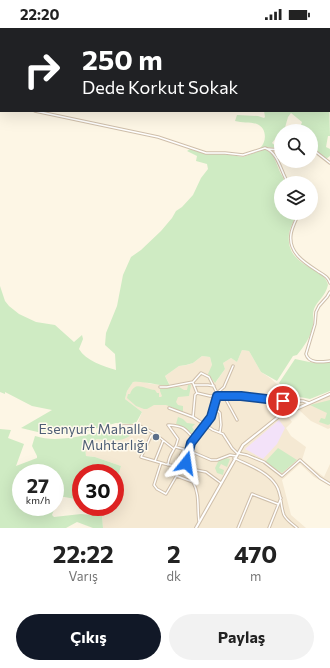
<!DOCTYPE html>
<html lang="tr">
<head>
<meta charset="utf-8">
<style>
  :root { --surface:#fff; --page:#f2f2f2; --text:#222; --muted:#767676; --accent:#111827 }
  body { margin:0; font-family:Commissioner,sans-serif; background:var(--page); color:var(--text); height:100vh; display:flex; flex-direction:column; font-size:15px; white-space:nowrap }
  * { box-sizing:border-box; margin:0 }
  p { font-size:13px; color:var(--muted) }
  .icon { flex:none; width:22px; height:22px; fill:none; stroke:currentColor; stroke-width:2; stroke-linecap:round; stroke-linejoin:round }
  .map { position:relative; height:500px; overflow:hidden }
  .sheet { display:flex; flex-direction:column; background:var(--surface); flex:1 }
  .sheet>* { flex:none }
  .banner { position:absolute; left:0px; top:0px; width:330px; height:84px; box-shadow:0 4px 16px #0002; background:#202124; color:#fff; overflow:hidden }
  .tools { position:absolute; left:274px; top:96px; display:grid; gap:8px }
  .tools a { display:grid; place-items:center; width:44px; height:44px; border-radius:50%; background:var(--surface); box-shadow:0 4px 16px #0002; font-size:20px }
  .speed { position:absolute; left:12px; top:436px; display:flex; gap:8px; font-size:20px; font-weight:700; text-align:center }
  .speed>* { display:grid; place-content:center; width:52px; height:52px; border-radius:50%; background:var(--surface); box-shadow:0 4px 16px #0002; line-height:1 }
  .speed small { font-size:10px; font-weight:400 }
  .speed .limit { border:6px solid #d22; background:#fff; color:#111 }
  .pin { position:absolute; display:grid; place-items:center; width:34px; height:34px; color:#fff; margin:-17px; border:2px solid #fff; border-radius:50%; box-shadow:0 1px 4px #0007 }
  .me { position:absolute; width:44px; margin:-22px; rotate:15deg; stroke-linejoin:round; filter:drop-shadow(0 0 3px #0008) }
  .turn { display:flex; align-items:center; gap:14px; height:84px; padding:0 16px; font-size:18px }
  .turn .icon { width:52px; height:52px; stroke-width:2.5 }
  .turn b { display:block; font-size:28px; line-height:34px }
  .eta { display:flex; justify-content:space-evenly; align-items:center; height:68px; text-align:center }
  .eta b { font-size:24px; font-weight:700; line-height:28px }
  .button { display:flex; gap:8px; margin-top:auto; padding:8px 16px }
  .button a { flex:1; height:46px; border-radius:24px; background:var(--accent); color:#fff; font-size:16px; font-weight:700; line-height:46px; text-align:center }
  .button a+a { background:var(--page); color:var(--text) }
  .status { display:flex; justify-content:space-between; align-items:center; height:28px; padding:0 20px; background:var(--surface); direction:ltr }
  .status svg { height:11px; fill:currentColor }
  .map>svg:first-child { display:block }
  .residential { fill:#f5e9d3 }
  .education { fill:#f3e2f9 }
  .green { fill:#cfebc3 }
  .lines { fill:none; stroke-linecap:round; stroke-linejoin:round }
  .minor-casing { stroke:#cfbfab; stroke-width:3.5 }
  .tertiary-casing { stroke:#cfbfab; stroke-width:4 }
  .minor { stroke:#fff; stroke-width:1.5 }
  .tertiary { stroke:#fff; stroke-width:2 }
  .route-casing { stroke:#114b97; stroke-width:10 }
  .route { stroke:#1a73e8; stroke-width:7 }
  .service-dot { fill:#5c6f8a; stroke:#fffaec; stroke-width:1.5 }
  .labels { text-anchor:middle; stroke-width:3; stroke-linejoin:round; paint-order:stroke }
  .service-label { font-size:14px; fill:#4e5e75; stroke:#fffaec; text-anchor:end }
</style>
</head>
<body>
<div class="status"><b>22:20</b><svg viewBox="0 0 49 12"><path d="M0 12V9h3v3zM5 12V6h3v6zM10 12V3h3v9zM15 12V0h3v12zM26 1h20v11H26zM47 4h2v5h-2z"/></svg></div>
<div class="map">
<svg width="330" height="500" viewBox="0 0 330 500">
  <rect width="100%" height="100%" fill="#fdf6e5"/>
  <path class="residential" d="M242 322 249 323 261 344 270 350 300 376 309 374 330 364V400L328 401 311 393 299 382 287 387 292 394 286 400 291 408 306 419 302 432 324 449 330 436V458L314 449 300 436 282 452 291 487 306 500H103L102 488 100 479H115V451L119 445 121 438 95 429 86 428 85 419 97 411 104 412 133 406 142 384 125 371 127 363 133 354 141 353 151 356 170 357 165 348 179 338 187 337 193 335 202 328 210 329 216 354 225 341 223 335 231 330 237 334Z"/>
  <path class="education" d="M279 392 285 400 277 416 263 431 245 421Z"/>
  <path class="green" d="M149 0H326L149 1Z
    M329 74 330 108H328L326 119 330 121V128L326 131 316 123 311 121V103H299L302 94 291 85 288 89 284 103H281L272 115 278 120 265 119 260 120C267 114 267 100 257 96 251 94 242 95 235 93L237 87 258 88 264 90 265 89 264 83H329Z
    M190 121 206 126H225L243 129 265 121 273 127 280 144 286 155H281V185H297C295 191 290 199 289 206 285 240 325 238 328 257 325 269 317 273 314 281 312 287 314 292 313 297 312 307 303 320 297 327L293 328 277 353 261 344 249 323 242 322 237 334 231 330 223 335 225 341 215 355 208 346 212 337 210 329 202 328 193 335 186 337 179 338 165 348 170 358C158 358 145 353 133 354L127 363 125 371 142 384 136 395 131 396 116 395 83 404 50 407 21 400 52 382 32 378 5 364V366L0 364V258L5 273 9 278 19 286 36 294 55 297 74 314 82 307 83 311 79 321C86 333 103 338 116 342L115 326 105 317 106 305 117 278 123 247 131 229 141 222 161 203 172 190 176 183 182 179 193 167 201 150 208 141 207 136 196 133 197 128 187 123Z
    M295 331 314 335 330 334V363L310 371 290 367 279 355Z
    M188 357H191L189 368 178 369 176 374 178 377 183 378V384L166 377H154L147 381H144L136 378 127 370 128 366H130C135 352 144 361 155 362L157 365H159V369H161L162 368 160 363V361L179 359 184 362H187Z
    M330 372V396L328 397 319 394 321 390 325 391 327 385 310 377Z
    M178 389 183 391 187 395 195 396 192 399 194 402 192 405 185 400 176 396Z
    M0 401 11 402 8 410 24 416 16 438 37 430V428L32 418 35 408C62 417 93 403 120 401 125 400 131 401 136 401 129 415 110 413 97 411L85 419 86 428 95 429 121 438 119 445 115 451V445H81V472L59 468 55 469V445H21V479H55L52 487 54 489 81 486 102 488 103 500H93L77 494 66 500H0Z
    M278 420 297 432 282 445 265 434Z
    M226 430 230 431 227 439 221 436 219 440 224 442 223 447 217 445 215 440 219 432Z"/>
  <g class="lines">
    <g class="minor-casing">
      <path id="minor" d="M0 78H1
        M35 83 158 109 206 125H225L243 127 265 120C278 124 281 144 288 155
        M268 121 281 122
        M311 123 316 124 330 135
        M299 185C296 192 292 199 291 206 288 225 305 235 319 244 324 247 328 249 330 255
        M330 264 327 269 319 278 316 284 315 296 306 326C309 336 321 334 330 333
        M193 355 197 365 195 367 193 389
        M194 357H208L214 358
        M160 359H167L193 354
        M197 365 210 368H241L283 373H303L309 375
        M217 365 224 359 233 338
        M224 368 237 392
        M169 380 193 389 213 402 223 406 232 420 237 425 247 427 264 434 282 448 300 432 320 450 330 456
        M215 380 220 385 221 397 220 404
        M169 397C183 398 185 400 194 411
        M123 398H140L154 405 174 421
        M154 405 151 408 141 429 165 436 206 444 221 455
        M176 419 190 423 211 432H217L230 427 236 428
        M234 430C248 437 267 443 276 457 282 466 280 477 284 487 287 493 293 496 297 500
        M155 433 163 413
        M161 435 154 457 157 461 166 466 181 440 186 435 191 415 211 389 217 365 209 349 201 345 193 354
        M168 437C169 424 176 423 178 411L168 397
        M179 440 178 432 184 421
        M177 448 193 454C200 467 197 480 199 493
        M238 500 252 466 278 476
        M269 500 281 470"/>
    </g>
    <g class="tertiary-casing">
      <path id="tertiary" d="M196 500 243 417 278 389 330 366"/>
    </g>
    <use href="#minor" class="minor"/>
    <use href="#tertiary" class="tertiary"/>
  </g>
  <g class="lines">
    <g class="route-casing">
      <path id="route" d="M186 435 191 415 211 389 217 368H241L283 373"/>
    </g>
    <use href="#route" class="route"/>
  </g>
  <circle class="service-dot" cx="156" cy="409" r="4"/>
  <g class="labels">
    <g class="service-label">
      <text x="148" y="406">Esenyurt Mahalle<tspan x="148" dy="16">Muhtarlığı</tspan></text>
    </g>
  </g>
</svg>
<div class="tools">
<a><svg class="icon" aria-label="search" viewBox="0 0 24 24"><circle cx="10" cy="10" r="6"/><path d="M15 15l6 6"/></svg></a>
<a><svg class="icon" aria-label="layers" viewBox="0 0 24 24"><path d="M12 4l9 5-9 5-9-5zM3 14l9 5 9-5"/></svg></a>
</div>
<div class="speed"><div>27<small>km/h</small></div><div class="limit">30</div></div>
<div class="pin" style="left:283px;top:373px;background:#d93025"><svg class="icon" aria-label="arrive" viewBox="0 0 24 24"><path d="M6 21V4h12l-3 4 3 4H6"/></svg></div>
<svg class="me" style="left:186px;top:435px" viewBox="-20 -20 40 40"><path d="M0-17L14 15 0 8-14 15z" fill="#1a73e8" stroke="#fff" stroke-width="4"/></svg>
<div class="banner">
<div class="turn"><svg class="icon" aria-label="right" viewBox="0 0 24 24"><path d="M7 20v-9h11M14 6l5 5-5 5"/></svg><div><b>250 m</b>Dede Korkut Sokak</div></div>
</div>
</div>
<section class="sheet">
<div class="eta">
<div><b>22:22</b><p>Varış</p></div>
<div><b>2</b><p>dk</p></div>
<div><b>470</b><p>m</p></div>
</div>
<div class="button"><a>Çıkış</a><a>Paylaş</a></div>
</section>
</body>
</html>
